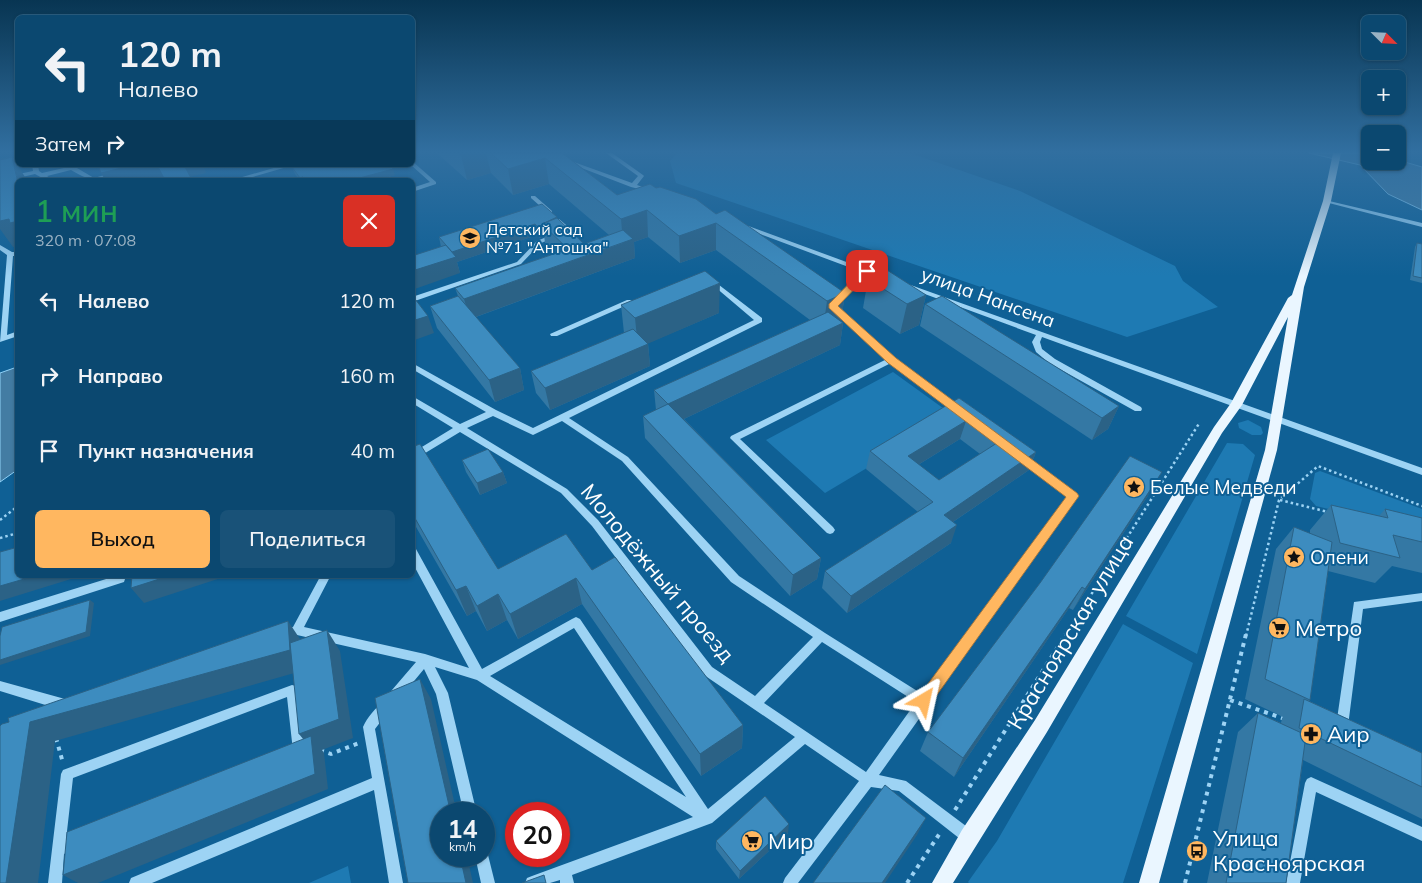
<!DOCTYPE html>
<html lang="ru">
<head>
<meta charset="utf-8">
<style>
  :root { --surface:#0b4870; --page:#195278; --text:#f1f3f6; --muted:#9ab2c3; --line:#2b6083; --accent:#ffb760 }
  body { margin:0; font-family:Mulish,sans-serif; background:var(--page); color:var(--text); height:100vh; display:flex; flex-direction:column; font-size:19px; white-space:nowrap }
  * { box-sizing:border-box; margin:0 }
  p { font-size:16px; color:var(--muted) }
  .icon { flex:none; width:28px; height:28px; fill:none; stroke:currentColor; stroke-width:2; stroke-linecap:round; stroke-linejoin:round }
  .map { position:relative; flex:1; overflow:hidden }
  .panel { position:absolute; left:15px; top:178px; width:400px; height:400px; display:flex; flex-direction:column; background:var(--surface); border-radius:8px; box-shadow:0 1px 4px #0004,0 0 0 1px var(--line) }
  .panel>* { flex:none }
  .guide { position:absolute; left:15px; top:15px; width:400px; height:152px; border-radius:8px; box-shadow:0 1px 4px #0004,0 0 0 1px var(--line); background:#0b4870; color:var(--text); overflow:hidden }
  .needle { width:32px; rotate:114deg }
  .controls { position:absolute; left:1361px; top:15px; display:grid; gap:10px }
  .controls a { display:grid; place-items:center; width:45px; height:45px; border-radius:8px; background:var(--surface); box-shadow:0 1px 4px #0004,0 0 0 1px var(--line); font-size:25px }
  .speed { position:absolute; left:430px; top:802px; display:flex; gap:10px; font-size:25px; font-weight:700; text-align:center }
  .speed>* { display:grid; place-content:center; width:65px; height:65px; border-radius:50%; background:var(--surface); box-shadow:0 1px 4px #0004,0 0 0 1px var(--line); line-height:1 }
  .speed small { font-size:12px; font-weight:400 }
  .speed .limit { border:8px solid #d22; background:#fff; color:#111 }
  .pin { position:absolute; display:grid; place-items:center; width:42px; height:42px; color:#fff; margin:-21px; border-radius:10px; box-shadow:0 2px 8px #0006 }
  .me { position:absolute; width:55px; margin:-28px; rotate:36deg; stroke-linejoin:round; filter:drop-shadow(0 0 4px #0008) }
  .turn { display:flex; align-items:center; gap:18px; height:105px; padding:0 20px; font-size:22px }
  .turn .icon { width:65px; height:65px; stroke-width:2.5 }
  .turn b { display:block; font-size:35px; line-height:42px }
  .then { display:flex; align-items:center; height:48px; padding:0 20px; background:#0003; gap:10px; font-size:19px }
  .round { display:grid; place-items:center; flex:none; width:52px; height:52px; border-radius:8px; background:var(--page) }
  .head { display:flex; align-items:center; justify-content:space-between; height:85px; padding:0 20px }
  h1 { font-size:30px; font-weight:600; line-height:38px; color:#1e9e55 }
  .button { display:flex; gap:10px; margin-top:auto; padding:10px 20px }
  .button a { flex:1; height:58px; border-radius:8px; background:var(--accent); color:#111; font-size:20px; font-weight:600; line-height:58px; text-align:center }
  .button a+a { background:var(--page); color:var(--text) }
  ul { padding:0; list-style:none }
  li { display:flex; align-items:center; gap:15px; height:75px; padding:0 20px }
  li div { flex:1 }
  li b { display:block; font-size:19px }
  li em { font-style:normal }
  .map>svg:first-child { display:block }
  .green { fill:#1e7ab3 }
  .water { fill:#437ca3; stroke:#8fd1f8 }
  .lines { fill:none; stroke-linecap:round; stroke-linejoin:round }
  .path-far1 { stroke:#9dd3f4; stroke-width:2.5; stroke-dasharray:2.5 3; stroke-linecap:butt }
  .path { stroke:#9dd3f4; stroke-width:4; stroke-dasharray:4 5; stroke-linecap:butt }
  .minor { fill:#9dd3f4; fill-rule:evenodd }
  .major { fill:#eaf6ff; fill-rule:evenodd }
  .wall { fill:#3478a4; fill-rule:evenodd }
  .shaded-wall { fill:#2b6286 }
  .building { fill:#3d8cbf; stroke:#2b6286; fill-rule:evenodd }
  .route { fill:#ffb760; stroke:#a6773e }
  .labels { text-anchor:middle; stroke-width:4; stroke-linejoin:round; paint-order:stroke }
  .far-poi-label { font-size:16px; fill:#fff; stroke:#0f6095; text-anchor:start }
  .street-label { font-size:19px; fill:#fff; stroke:#0f6095 }
  .poi-label { font-size:19px; fill:#fff; stroke:#0f6095; text-anchor:start }
  .near-street-label { font-size:22px; fill:#fff; stroke:#0f6095 }
  .near-poi-label { font-size:22px; fill:#fff; stroke:#0f6095; text-anchor:start }
</style>
</head>
<body>
<div class="map">
<svg width="1422" height="883" viewBox="0 0 1422 883">
  <rect width="100%" height="100%" fill="#0f6095"/>
  <path class="green" d="M678 153H910L1020 191 1175 266 1183 281 1218 307 1127 337 676 183 670 161Z
    M893 372 954 416 825 493 766 440Z
    M1248 420 1261 427 1263 433 1261 435H1252L1239 428 1238 423Z
    M1227 443 1243 444 1255 455 1197 654 1126 616Z
    M1320 471 1422 509V531L1316 506 1310 499 1315 473Z
    M1123 624 1193 663 1123 883H969L968 882 997 841Z
    M348 866 351 883H309Z"/>
  <path class="water" d="M1309 153H1369L1370 161 1398 160 1422 167V210L1388 194 1360 165Z
    M17 367V470L0 482V373Z"/>
  <g class="lines">
    <path class="path-far1" d="M1280 500 1328 512
      M0 520 18 506
      M0 538 18 533
      M1065 636 1200 422
      M1246 636 1279 500 1318 466 1422 506"/>
    <path class="path" d="M1230 700 1285 719
      M56 738 63 763
      M320 752 323 751 331 754 359 743
      M955 810 1066 634
      M907 883 940 833
      M1185 883 1246 634"/>
    <path class="minor" d="M606 153H612L643 175 644 176 637 185 651 190V192L631 187 566 162 571 161 632 183 638 176Z
      M412 161 436 182V184L412 192V188L430 182 411 165H412Z
      M32 165H38L39 171 42 173 77 165H87L77 168 94 178 115 172 118 174C98 185 89 180 71 170L47 176 53 180H46L35 174 0 182V178L33 171Z
      M284 165H294L242 180H232Z
      M531 196H535L552 211V213H548L531 198Z
      M1325 200 1422 223V227L1325 202Z
      M559 219 571 229V231L541 243 521 264 412 302V297L517 262 537 241 565 229 556 221Z
      M743 224 890 278V280L888 281 868 274 836 306 895 358 963 411 962 413H956L891 363 740 439 833 527 835 530 833 533 830 534 827 533 730 438 731 436 887 359 828 306 862 272 741 227 740 226Z
      M0 245 12 252H18V256H13L7 335 18 331V336L0 342 7 255 0 250Z
      M710 278 762 318V322L569 418 628 457 739 576 825 633 922 694 1067 497 1019 460 1018 458 1019 456H1025L1076 493 1078 496 879 775 906 781 974 832 976 837 974 842 969 844 964 842 899 791 871 787 798 883H783L785 878 859 781 805 744 712 823 572 875 574 883H560V880L550 883H525L527 878 532 876 693 817 477 680 435 667 448 693 477 814H464L436 694 424 669 400 698 396 699 392 698 390 694 392 690 416 662 297 635 292 637 288 635 287 632 288 629 293 627 321 575H331L304 627 425 654 469 668 412 562V548L416 549 482 669 572 619 576 617 580 619 708 809 795 737 704 675 592 526 561 493 460 432 412 461V453L453 428 412 403V396L460 424 486 412 412 369V363L496 410 533 428 754 320 708 281 707 280ZM493 416 533 435 562 421 622 461 731 582 813 637 755 696 712 667 598 520 567 489 467 428ZM574 628 686 797 490 676ZM822 642 916 702 866 772 764 703Z
      M905 283 1422 468V475L1042 337 1040 342 1042 349 1055 359 1141 407 1142 409 1141 411H1135L1049 363 1036 352 1032 342 1036 335 903 286V284Z
      M627 300H630L634 302 557 336H551L550 334Z
      M119 575 124 576 125 579 124 582 0 622V612Z
      M1422 593V601L1363 609 1348 726 1346 730 1342 732 1338 730 1336 726 1354 602Z
      M0 681 65 699 69 701 71 705 69 709 65 711 0 691Z
      M292 685 296 686 298 690 305 755 303 759 64 854 62 883H48L61 774 63 770ZM287 697 293 751 66 840 73 778Z
      M385 702 389 704 391 708 375 729 403 883H389L374 790 152 883H129L131 878 372 778 363 727C367 718 376 706 385 702Z
      M1311 777 1422 827V841L1316 792 1300 883H1286L1305 783 1307 779Z
      M484 850 487 851 495 883H481L475 856H484Z"/>
    <path class="major" d="M1333 153H1341L1331 201 1304 287 1277 450 1159 883H1139L1265 450 1288 317 1242 405 1222 433 1047 732 953 883H932L962 830 1035 720 1214 427 1231 403 1288 298 1292 295 1323 201Z"/>
  </g>
  <path class="wall" d="M437 153H562L617 195 656 188 716 214 845 293 841 321H840L843 323 840 345 684 419 821 558 817 579 790 596 645 438 643 416 656 410 654 390 810 320 716 250 680 263 648 237 634 242 635 258 476 317 520 368 524 390 495 402 437 328 430 306 458 296 455 288 556 253 545 243 544 235 540 238 537 235 457 262 460 273 441 247 439 237 557 219 584 244 609 235 549 184 513 195 491 173 467 180Z
    M292 167 395 175 379 180H291L298 178 295 174Z
    M1417 243 1422 244V283L1410 280 1415 247Z
    M868 279 926 295 919 325 900 334 863 308Z
    M925 304 1119 406 1108 429 1092 440 920 326Z
    M621 305 719 313 648 343 650 366 550 410 536 393 531 371 624 333Z
    M959 398 1036 452 1029 470 953 522 951 543 847 613 822 588 825 571 918 512 866 469 870 451ZM960 439 980 454 939 480 918 465Z
    M412 447 498 569 592 570 743 725 742 748 701 776 582 604 518 639 507 620 487 631 476 611 467 616 412 520Z
    M462 460 503 472 507 483 480 495 466 472Z
    M1149 494 1073 610 1069 608 954 777 920 751 928 732Z
    M1331 505 1379 516 1385 509 1422 518V573L1392 566 1375 583 1328 571 1310 700 1309 701 1422 753V819L1303 760 1286 883H1207L1238 732 1258 713 1281 723 1282 718 1283 717 1245 699 1276 549 1294 527 1310 534V530Z
    M788 833 739 879 716 849V841Z"/>
  <path class="shaded-wall" d="M469 153H486L491 173 467 180 461 155Z
    M12 157 27 180H18V183Z
    M545 158 549 184 513 195 508 169Z
    M101 165H158L165 178 158 180H105L101 173Z
    M183 165H203L206 173 189 177Z
    M393 169 395 175 379 180H352Z
    M647 210 648 237 634 242 635 258 470 319 464 299 623 243 621 219Z
    M9 219 18 221V246L13 247 0 229V221Z
    M716 223V250L680 263 679 236Z
    M535 224 537 235 457 262 460 273 412 290V271L452 252Z
    M542 225 544 235 540 238 538 227Z
    M720 283 719 313 638 348 635 318Z
    M845 293 841 321 823 329 827 301Z
    M926 295 919 325 900 334 907 304Z
    M428 316 434 333 412 341V321Z
    M843 323 840 345 669 426 668 404Z
    M648 344 650 366 550 410 545 388Z
    M520 368 524 390 495 402 489 380Z
    M1119 406 1108 429 1092 440 1102 418Z
    M966 421 960 439 903 474 908 456Z
    M1036 452 1029 470 938 532 944 515Z
    M503 472 507 483 480 495 477 483Z
    M1162 472 1149 494 1073 610 1085 589Z
    M957 525 951 543 847 613 851 596Z
    M821 558 817 579 790 596 793 575Z
    M38 575H84L0 601V586Z
    M172 575H230L144 603 131 588Z
    M576 578 582 604 518 639 510 614Z
    M466 586 476 611 467 616 456 590Z
    M1082 587 1069 608 954 777 963 758Z
    M498 594 507 620 487 631 477 606Z
    M90 600 94 603 90 636 0 665V660Z
    M288 621 302 642 305 670 55 741 38 883H6L30 722Z
    M327 630 340 651 353 738 322 750 324 753 328 789 98 883H78L63 875 312 750 299 734Z
    M420 679 431 699 457 814H451Z
    M743 725 742 748 701 776 700 754Z
    M926 818 917 835 885 883H882Z
    M789 824 788 833 739 879 740 871Z
    M460 856H467L473 883H466Z"/>
  <path class="building" d="M458 153H469L461 155Z
    M491 153H562L617 195 650 184 656 188 660 187 696 199 716 214 725 210 845 293 827 301 716 223 679 236 647 210 621 219 545 158 508 169Z
    M12 157 18 183V221L10 223 9 219 0 221V160Z
    M98 165H134L101 173Z
    M157 165H184L192 180H165Z
    M302 165H390L393 169 352 180H306L303 177 300 178 292 167Z
    M303 177 306 180H291Z
    M542 204 557 217 542 224H543L538 227 535 224 452 252 439 237Z
    M557 218 584 244 623 230 633 239 464 299 455 288 568 249 542 224Z
    M1417 243 1422 244V278L1413 276Z
    M446 245 456 257 412 271V256Z
    M887 270 926 295 907 304 868 279Z
    M705 271 720 283 635 318 621 305Z
    M412 295 428 316 412 321Z
    M458 296 520 368 489 380 430 306Z
    M942 296 1119 406 1102 418 925 304Z
    M828 312 843 323 668 404 654 390Z
    M633 329 648 344 545 388 531 371Z
    M959 398 1036 452 944 515 957 525 851 596 825 571 933 502 870 451ZM966 421 997 443 939 480 908 456Z
    M668 404 821 558 793 575 643 416Z
    M420 444 498 569 566 534 592 570 615 557 743 725 700 754 576 578 510 614 498 594 477 606 466 586 456 590 412 513V447Z
    M488 449 503 472 477 483 462 460Z
    M1130 456 1162 472 1085 589 1082 587 963 758 928 732 1040 583Z
    M1331 505 1388 518 1385 509 1422 518V542L1393 535 1400 558 1340 543Z
    M1294 527 1332 542 1310 700 1265 679Z
    M18 547V575H38L0 586V552Z
    M132 575H172L131 588Z
    M90 600 86 632 0 660V636L2 627Z
    M288 621 290 650 30 722 6 883H0V726L2 724 9 722 8 718Z
    M327 630 339 719 299 734 290 643Z
    M420 679 451 814H441V856H460L466 883H408L375 698Z
    M1304 699 1422 753V787L1299 728Z
    M1258 713 1306 735 1286 883H1226Z
    M311 736 315 774 63 875 67 832Z
    M885 785 926 818 882 883H813Z
    M765 796 789 824 740 871 716 841Z
    M544 875 546 883H522Z"/>
  <linearGradient id="sky" x2="0" y2="1"><stop stop-color="#083552"/><stop offset="0.55" stop-color="#316fa0"/><stop offset="1" stop-color="#316fa0" stop-opacity="0"/></linearGradient>
  <rect width="1422" height="276" fill="url(#sky)"/>
  <path class="route" d="M867 268 870 269V273L838 306 896 358 1077 493 1079 496 929 706 924 708 919 706 916 701 919 696 1066 497 888 363 829 308V304L863 269Z"/>
  <defs>
    <g id="school-disc" transform="scale(1.125)"><circle r="9.5" fill="#ffb760" stroke="#0f6095"/><path d="M0-5L7-2L0 1L-7-2ZM-4 1L0 2.5L4 1V4Q0 6-4 4Z" fill="#111"/></g>
    <g id="sight-disc" transform="scale(1.125)"><circle r="9.5" fill="#ffb760" stroke="#0f6095"/><path d="M0-6L1.8-2.2L6-1.7L2.9 1.2L3.7 5.4L0 3.3L-3.7 5.4L-2.9 1.2L-6-1.7L-1.8-2.2Z" fill="#111"/></g>
    <g id="supermarket-disc" transform="scale(1.125)"><circle r="9.5" fill="#ffb760" stroke="#0f6095"/><path d="M-6-5.5h2.5l.6 2H6L4.5 2H-2.5L-4.4-4H-6ZM-1.5 3.2a1.3 1.3 0 1 0 .1 0ZM3 3.2a1.3 1.3 0 1 0 .1 0Z" fill="#111"/></g>
    <g id="pharmacy-disc" transform="scale(1.125)"><circle r="9.5" fill="#ffb760" stroke="#0f6095"/><path d="M-2-6h4v4h4v4h-4v4h-4v-4h-4v-4h4Z" fill="#111"/></g>
    <g id="bus-disc" transform="scale(1.125)"><circle r="9.5" fill="#ffb760" stroke="#0f6095"/><path d="M-5-6H5V4H4V6H2V4H-2V6H-4V4H-5ZM-3.5-4V0h7V-4ZM-3.5 1.2v1.5H-2V1.2ZM2 1.2v1.5H3.5V1.2Z" fill="#111"/></g>
  </defs>
  <g fill-rule="evenodd">
    <use href="#school-disc" x="470" y="238"/>
    <use href="#sight-disc" x="1134" y="487"/>
    <use href="#sight-disc" x="1294" y="557"/>
    <use href="#supermarket-disc" x="1279" y="628"/>
    <use href="#pharmacy-disc" x="1311" y="734"/>
    <use href="#supermarket-disc" x="752" y="841"/>
    <use href="#bus-disc" x="1197" y="851"/>
  </g>
  <g class="labels">
    <g class="far-poi-label">
      <text x="486" y="235">Детский сад<tspan x="486" dy="18">№71 "Антошка"</tspan></text>
    </g>
    <g class="street-label">
      <text transform="translate(988 297) rotate(20)" y="7">улица Нансена</text>
    </g>
    <g class="poi-label">
      <text x="1150" y="494">Белые Медведи</text>
      <text x="1310" y="564">Олени</text>
    </g>
    <g class="near-street-label">
      <text transform="translate(658 573) rotate(50)" y="8">Молодёжный проезд</text>
      <text transform="translate(1070 632) rotate(-59)" y="8">Красноярская улица</text>
    </g>
    <g class="near-poi-label">
      <text x="1295" y="636">Метро</text>
      <text x="1327" y="742">Аир</text>
      <text x="1213" y="846">Улица<tspan x="1213" dy="25">Красноярская</tspan></text>
      <text x="768" y="849">Мир</text>
    </g>
  </g>
</svg>
<div class="controls">
<a><svg class="needle" viewBox="-14 -14 28 28"><path d="M0-13l5 13h-10z" fill="#e53935"/><path d="M0 13l5-13h-10z" fill="#9ab2c3"/></svg></a>
<a>+</a>
<a>−</a>
</div>
<div class="speed"><div>14<small>km/h</small></div><div class="limit">20</div></div>
<div class="pin" style="left:867px;top:271px;background:#d93025"><svg class="icon" aria-label="arrive" viewBox="0 0 24 24"><path d="M6 21V4h12l-3 4 3 4H6"/></svg></div>
<svg class="me" style="left:924px;top:701px" viewBox="-20 -20 40 40"><path d="M0-17L14 15 0 8-14 15z" fill="#ffb760" stroke="#fff" stroke-width="4"/></svg>
<div class="guide">
<div class="turn"><svg class="icon" aria-label="left" viewBox="0 0 24 24"><path d="M17 20v-9H6M10 6l-5 5 5 5"/></svg><div><b>120 m</b>Налево</div></div>
<div class="then">Затем<svg class="icon" aria-label="right" viewBox="0 0 24 24"><path d="M7 20v-9h11M14 6l5 5-5 5"/></svg></div>
</div>
<section class="panel">
<div class="head"><div><h1>1 мин</h1><p>320 m · 07:08</p></div><a class="round" style="background:#d93025;color:#fff"><svg class="icon" aria-label="close" viewBox="0 0 24 24"><path d="M6 6l12 12M18 6L6 18"/></svg></a></div>
<ul>
<li><svg class="icon" aria-label="left" viewBox="0 0 24 24"><path d="M17 20v-9H6M10 6l-5 5 5 5"/></svg><div><b>Налево</b></div><em>120 m</em></li>
<li><svg class="icon" aria-label="right" viewBox="0 0 24 24"><path d="M7 20v-9h11M14 6l5 5-5 5"/></svg><div><b>Направо</b></div><em>160 m</em></li>
<li><svg class="icon" aria-label="arrive" viewBox="0 0 24 24"><path d="M6 21V4h12l-3 4 3 4H6"/></svg><div><b>Пункт назначения</b></div><em>40 m</em></li>
</ul>
<div class="button"><a>Выход</a><a>Поделиться</a></div>
</section>
</div>
</body>
</html>
